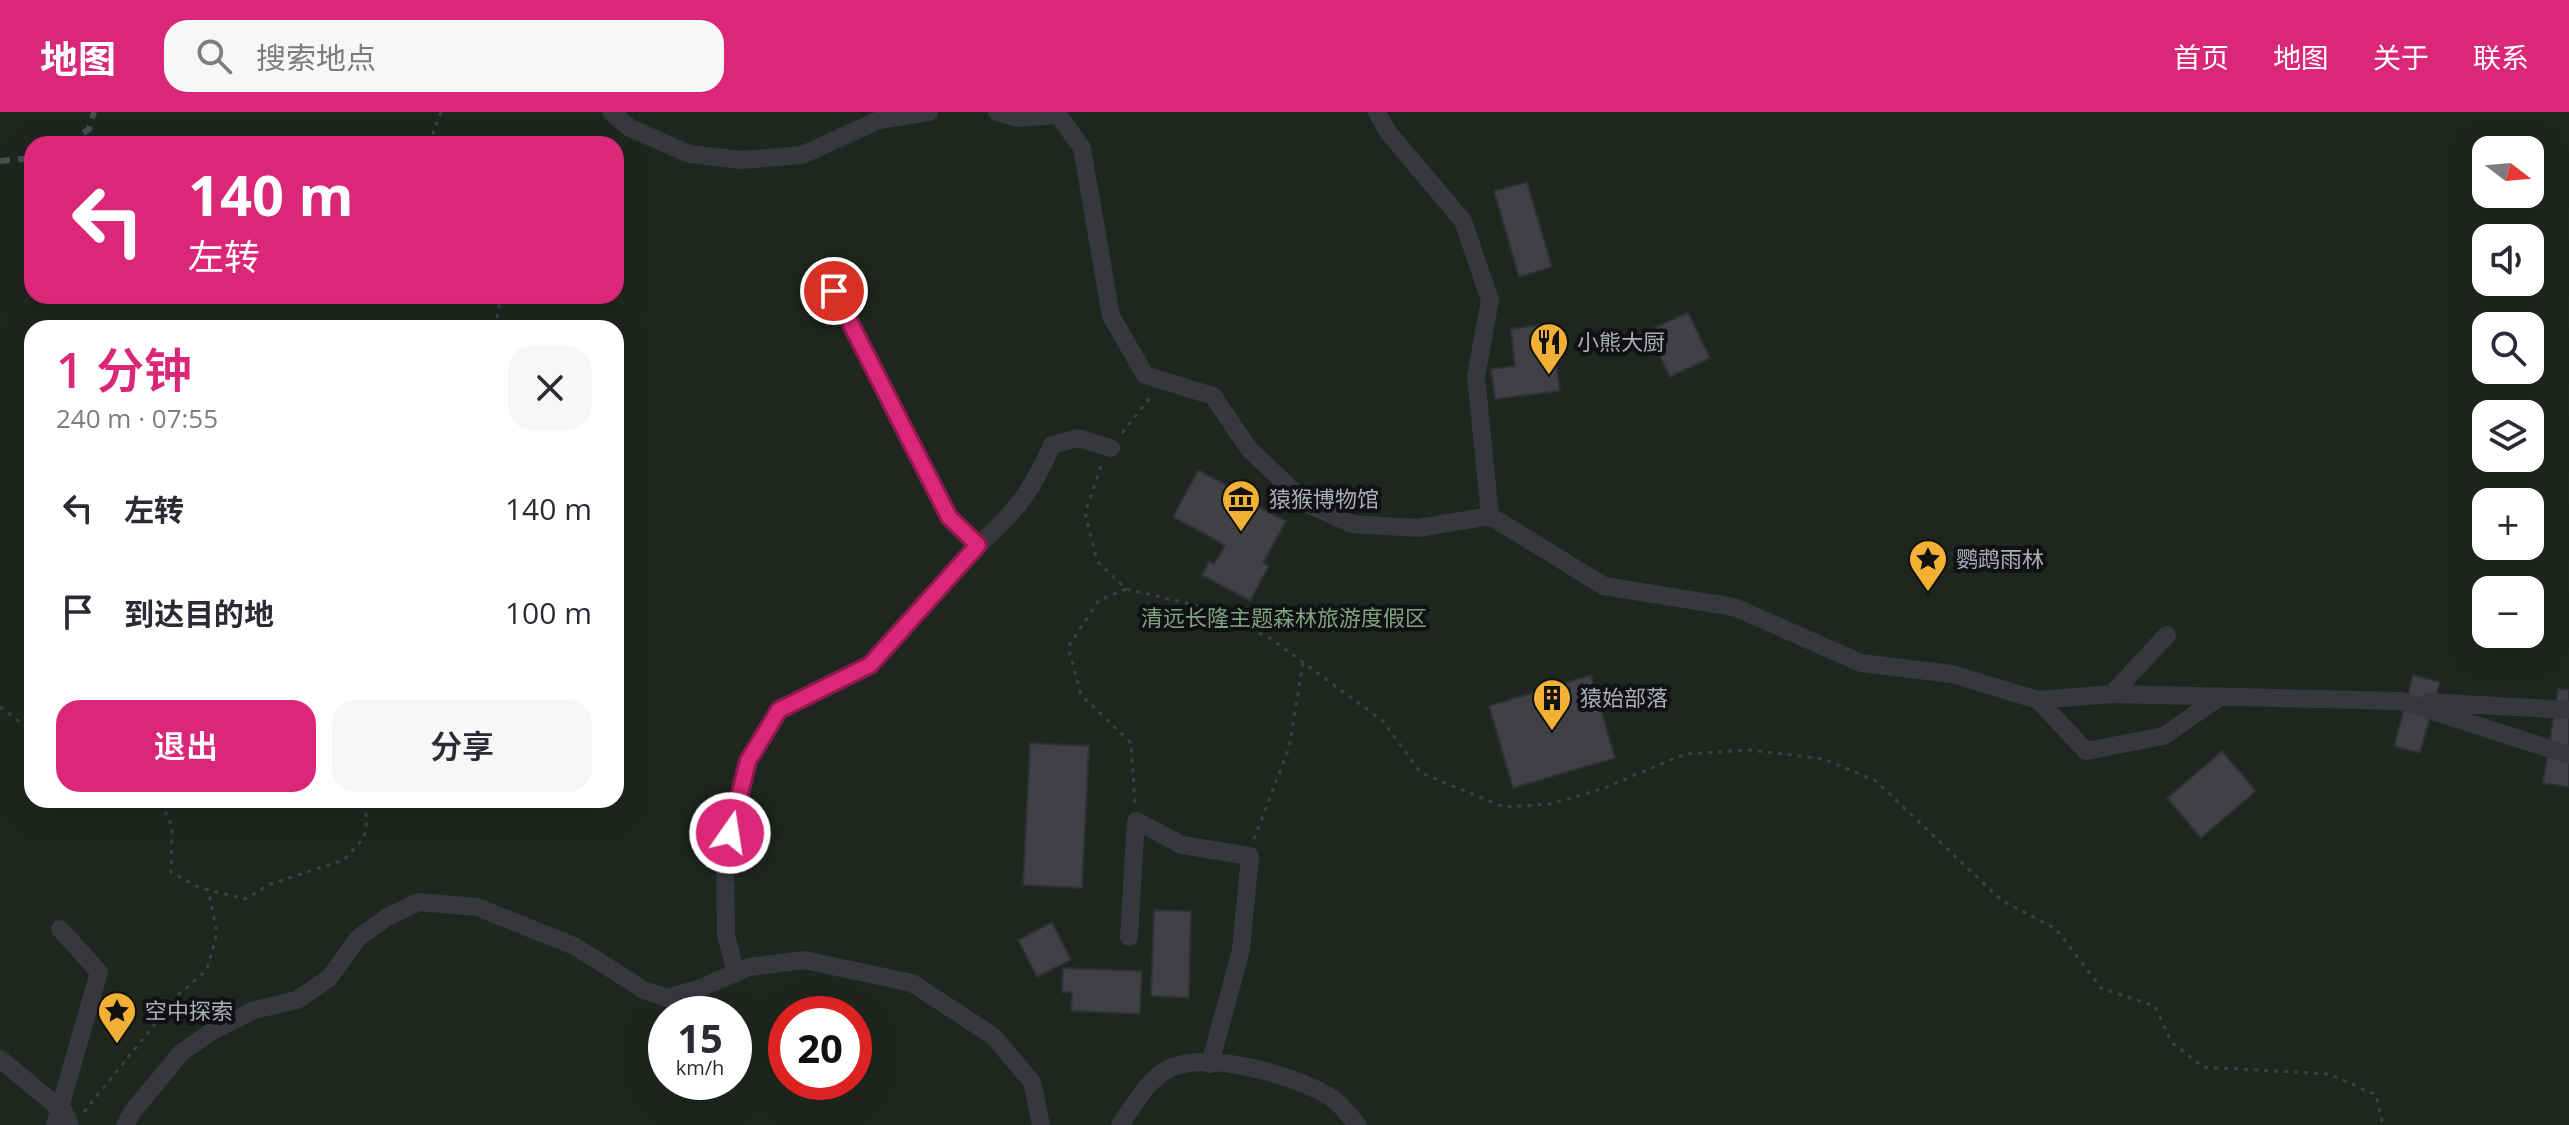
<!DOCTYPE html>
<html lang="zh">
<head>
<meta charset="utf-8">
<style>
  :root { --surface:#fff; --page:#f7f7f7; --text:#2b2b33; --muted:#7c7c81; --accent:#db2777 }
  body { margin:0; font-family:"Open Sans","Noto Sans SC",sans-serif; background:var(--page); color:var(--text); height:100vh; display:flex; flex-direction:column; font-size:30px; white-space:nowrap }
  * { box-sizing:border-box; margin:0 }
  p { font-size:26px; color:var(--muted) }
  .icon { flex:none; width:44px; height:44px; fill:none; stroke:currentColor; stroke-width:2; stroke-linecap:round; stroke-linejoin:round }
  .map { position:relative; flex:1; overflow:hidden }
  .sheet { position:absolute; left:24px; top:208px; width:600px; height:488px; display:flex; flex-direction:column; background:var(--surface); border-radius:24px; box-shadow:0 8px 32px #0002 }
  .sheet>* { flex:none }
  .banner { position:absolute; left:24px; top:24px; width:600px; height:168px; border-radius:24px; box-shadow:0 8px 32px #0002; background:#db2777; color:#fff; overflow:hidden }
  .needle { width:52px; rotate:106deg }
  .fabs { position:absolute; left:2472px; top:24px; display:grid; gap:16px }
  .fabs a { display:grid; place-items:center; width:72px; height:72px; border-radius:16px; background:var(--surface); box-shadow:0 8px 32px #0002; font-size:40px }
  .speed { position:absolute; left:648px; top:884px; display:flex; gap:16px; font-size:40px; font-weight:700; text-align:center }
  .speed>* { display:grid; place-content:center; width:104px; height:104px; border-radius:50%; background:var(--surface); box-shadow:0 8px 32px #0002; line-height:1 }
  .speed small { font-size:20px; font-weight:400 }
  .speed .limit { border:12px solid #d22; background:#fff; color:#111 }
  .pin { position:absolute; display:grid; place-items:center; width:68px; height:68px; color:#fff; margin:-34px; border:4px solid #fff; border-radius:50%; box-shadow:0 2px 8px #0007 }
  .me { position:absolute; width:88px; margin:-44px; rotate:13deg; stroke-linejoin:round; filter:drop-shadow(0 0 6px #0008) }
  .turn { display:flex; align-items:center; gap:28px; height:168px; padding:0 32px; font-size:36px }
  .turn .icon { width:104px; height:104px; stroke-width:2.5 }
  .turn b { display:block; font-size:56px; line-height:68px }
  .round { display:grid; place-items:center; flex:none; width:84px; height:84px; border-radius:24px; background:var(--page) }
  .summary { display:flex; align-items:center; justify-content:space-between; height:136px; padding:0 32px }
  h1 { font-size:48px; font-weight:600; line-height:60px; color:var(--accent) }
  .cta { display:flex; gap:16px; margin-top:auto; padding:16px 32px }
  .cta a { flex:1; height:92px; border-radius:24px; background:var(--accent); color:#fff; font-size:32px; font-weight:600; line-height:92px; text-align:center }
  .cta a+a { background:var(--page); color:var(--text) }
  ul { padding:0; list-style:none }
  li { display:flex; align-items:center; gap:24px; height:104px; padding:0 32px }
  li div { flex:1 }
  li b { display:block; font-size:30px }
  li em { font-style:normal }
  header { display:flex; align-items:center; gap:48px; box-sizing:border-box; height:112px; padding:0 40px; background:var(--accent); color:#fff }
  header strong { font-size:38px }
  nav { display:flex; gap:44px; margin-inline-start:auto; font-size:28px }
  .search { width:560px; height:72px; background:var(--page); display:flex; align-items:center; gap:20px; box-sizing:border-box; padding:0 28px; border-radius:24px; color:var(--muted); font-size:30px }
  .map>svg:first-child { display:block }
  .green { fill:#1e261f; fill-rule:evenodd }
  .building { fill:#404145; stroke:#303034; stroke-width:2 }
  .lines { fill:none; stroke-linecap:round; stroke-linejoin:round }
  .path { stroke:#3d3f44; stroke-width:3; stroke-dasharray:4 6; stroke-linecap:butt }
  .minor { stroke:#37383d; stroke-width:18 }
  .rail { stroke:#4a4c52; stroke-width:6; stroke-dasharray:10 8; stroke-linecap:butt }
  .route-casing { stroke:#8e194d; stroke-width:20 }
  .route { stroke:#db2777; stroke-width:14 }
  .labels { text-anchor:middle; stroke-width:8; stroke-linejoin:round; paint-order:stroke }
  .poi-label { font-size:22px; fill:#a8adb8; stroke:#111113; text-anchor:start }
  .park-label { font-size:22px; fill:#7fa381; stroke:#111113 }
</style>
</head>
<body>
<header>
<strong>地图</strong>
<div class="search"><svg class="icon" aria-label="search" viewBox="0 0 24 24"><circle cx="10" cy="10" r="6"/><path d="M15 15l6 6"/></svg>搜索地点</div>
<nav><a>首页</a><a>地图</a><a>关于</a><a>联系</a></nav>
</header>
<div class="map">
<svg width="2569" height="1013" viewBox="0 0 2569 1013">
  <rect width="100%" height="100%" fill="#161618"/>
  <path class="green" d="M0 0H2569V1013H0ZM32 32H616V184H32ZM2486 38H2530V82H2486ZM2486 126H2530V170H2486ZM2486 214H2530V258H2486ZM32 216H616V688H32ZM2486 302H2530V346H2486ZM2486 390H2530V434H2486ZM2486 478H2530V522H2486ZM666 902H734V970H666ZM786 902H854V970H786Z"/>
  <path class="building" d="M1527 70 1552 155 1519 165 1494 79Z
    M1688 200 1710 246 1670 265 1648 219Z
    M1551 211 1560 279 1495 287 1491 257 1515 254 1511 217Z
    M1198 358 1245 383 1247 378 1262 385 1257 394 1286 409 1263 451 1269 454 1250 489 1202 463 1209 449 1214 452 1225 433 1173 405Z
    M1591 563 1615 646 1513 676 1489 594Z
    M2413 563 2440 570 2420 641 2394 634Z
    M2558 577 2569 578V675L2543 671Z
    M1030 631 1089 634 1082 776 1023 773Z
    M2222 639 2256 679 2201 726 2167 686Z
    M1154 798 1191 799 1189 886 1151 884Z
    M1052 810 1071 848 1037 865 1018 828Z
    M1063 856 1142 859 1140 902 1071 899 1072 881 1062 880Z"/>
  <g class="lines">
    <path class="path" d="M429 32 441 0
      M495 216 501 184
      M1122 321 1152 283
      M1101 354 1085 401 1097 449 1126 477 1195 493 1270 526 1383 609 1421 661 1504 695 1551 692 1604 676 1685 642 1750 638 1824 647 1876 669 2001 788 2056 817 2101 876 2155 894 2171 930 2203 955 2329 962 2376 983 2383 1013
      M1126 477 1099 488 1068 535 1081 583 1131 631 1135 691
      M0 595 32 619
      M150 688 162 693 172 714 171 760 200 776 245 787 270 772 344 748 364 726 367 708 363 688
      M1254 727 1289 636 1303 551
      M84 1000 179 882 207 858 217 821 208 777"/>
    <path class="minor" d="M611 0 630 16 689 42 742 48 802 43 879 8 929 0
      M997 0 1017 6 1058 3 1082 36 1111 204 1145 263 1213 284 1249 337 1306 391 1352 412 1418 416 1490 404
      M1377 0 1388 20 1463 109 1490 188 1476 264 1490 404 1604 474 1734 495 1861 551 1952 562 2038 588 2112 582 2401 589 2569 643
      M978 433C1017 399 1031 380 1052 333L1078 326 1111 336
      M2112 582 2167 523
      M2038 588 2086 639 2164 624 2221 584
      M2428 590 2569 598
      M1129 825 1136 709 1182 733 1250 744 1241 838 1210 952
      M736 861 726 823 725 745 748 649 779 598 870 553 978 433 949 405 834 179
      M0 947 64 1000 70 1013
      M55 1013 99 860 60 817
      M125 1013 133 999 181 941 211 920 254 898 297 888 329 866 359 825 389 804 419 790 477 795 574 834 644 878 667 886 698 877 749 855 804 848 912 871 993 924 1032 970 1041 1013
      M1120 1013C1134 993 1149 964 1173 955 1214 940 1291 963 1327 983 1339 989 1348 1003 1358 1013"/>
    <path class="rail" d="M69 32 89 17 94 0
      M0 49 32 46"/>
  </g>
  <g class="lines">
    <g class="route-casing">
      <path id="route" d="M730 721 748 649 779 598 870 553 978 433 949 405 834 179"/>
    </g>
    <use href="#route" class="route"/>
  </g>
  <defs>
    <g id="restaurant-pin" transform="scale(2)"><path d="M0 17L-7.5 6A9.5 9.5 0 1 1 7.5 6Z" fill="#f2b134" stroke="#111113"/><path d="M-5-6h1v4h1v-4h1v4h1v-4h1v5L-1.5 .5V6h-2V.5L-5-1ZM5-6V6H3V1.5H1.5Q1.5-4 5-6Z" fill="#111"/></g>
    <g id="museum-pin" transform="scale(2)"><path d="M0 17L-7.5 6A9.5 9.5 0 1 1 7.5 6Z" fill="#f2b134" stroke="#111113"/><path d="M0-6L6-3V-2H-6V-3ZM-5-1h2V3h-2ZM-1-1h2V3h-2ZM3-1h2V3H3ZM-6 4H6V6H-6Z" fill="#111"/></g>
    <g id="sight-pin" transform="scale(2)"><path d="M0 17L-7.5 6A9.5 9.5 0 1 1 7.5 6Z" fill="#f2b134" stroke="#111113"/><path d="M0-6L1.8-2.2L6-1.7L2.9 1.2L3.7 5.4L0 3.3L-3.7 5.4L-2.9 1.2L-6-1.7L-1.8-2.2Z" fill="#111"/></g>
    <g id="building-pin" transform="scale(2)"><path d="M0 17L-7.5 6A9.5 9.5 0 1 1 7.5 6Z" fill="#f2b134" stroke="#111113"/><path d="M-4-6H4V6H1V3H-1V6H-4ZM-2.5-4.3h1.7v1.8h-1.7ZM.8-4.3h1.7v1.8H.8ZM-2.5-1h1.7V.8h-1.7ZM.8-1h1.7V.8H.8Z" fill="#111"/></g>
  </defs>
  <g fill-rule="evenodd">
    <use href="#restaurant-pin" x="1549" y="230"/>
    <use href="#museum-pin" x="1241" y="387"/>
    <use href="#sight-pin" x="1928" y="447"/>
    <use href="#building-pin" x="1552" y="586"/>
    <use href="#sight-pin" x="117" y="899"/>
  </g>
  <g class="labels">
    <g class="poi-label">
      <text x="1577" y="238">小熊大厨</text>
      <text x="1269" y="395">猿猴博物馆</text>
      <text x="1956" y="455">鹦鹉雨林</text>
      <text x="1580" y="594">猿始部落</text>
      <text x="145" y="907">空中探索</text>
    </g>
    <g class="park-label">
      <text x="1284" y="514">清远长隆主题森林旅游度假区</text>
    </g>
  </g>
</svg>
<div class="fabs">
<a><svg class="needle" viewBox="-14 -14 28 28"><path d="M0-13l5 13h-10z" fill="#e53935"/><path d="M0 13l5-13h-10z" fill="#7c7c81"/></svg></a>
<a><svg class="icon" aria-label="sound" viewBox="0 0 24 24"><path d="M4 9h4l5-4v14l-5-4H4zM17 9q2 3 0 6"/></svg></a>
<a><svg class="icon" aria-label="search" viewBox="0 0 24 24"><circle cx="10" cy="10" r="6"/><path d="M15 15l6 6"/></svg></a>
<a><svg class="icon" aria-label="layers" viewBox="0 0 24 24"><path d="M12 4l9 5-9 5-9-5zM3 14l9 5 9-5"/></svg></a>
<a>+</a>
<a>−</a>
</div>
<div class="speed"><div>15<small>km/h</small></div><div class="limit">20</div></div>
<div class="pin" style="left:834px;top:179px;background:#d93025"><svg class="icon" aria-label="arrive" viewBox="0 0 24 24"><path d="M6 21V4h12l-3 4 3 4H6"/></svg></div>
<svg class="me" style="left:730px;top:721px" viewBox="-20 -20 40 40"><circle r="17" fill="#db2777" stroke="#fff" stroke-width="3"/><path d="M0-11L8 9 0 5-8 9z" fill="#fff"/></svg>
<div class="banner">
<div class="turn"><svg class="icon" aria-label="left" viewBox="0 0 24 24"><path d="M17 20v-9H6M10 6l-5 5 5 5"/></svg><div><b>140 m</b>左转</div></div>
</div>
<section class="sheet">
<div class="summary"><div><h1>1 分钟</h1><p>240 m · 07:55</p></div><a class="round"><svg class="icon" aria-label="close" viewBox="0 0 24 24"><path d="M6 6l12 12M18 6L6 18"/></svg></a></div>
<ul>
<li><svg class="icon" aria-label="left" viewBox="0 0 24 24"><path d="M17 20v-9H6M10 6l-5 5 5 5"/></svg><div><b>左转</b></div><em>140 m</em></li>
<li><svg class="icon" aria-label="arrive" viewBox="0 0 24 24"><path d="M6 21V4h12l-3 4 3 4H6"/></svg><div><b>到达目的地</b></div><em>100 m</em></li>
</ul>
<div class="cta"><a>退出</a><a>分享</a></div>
</section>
</div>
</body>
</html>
